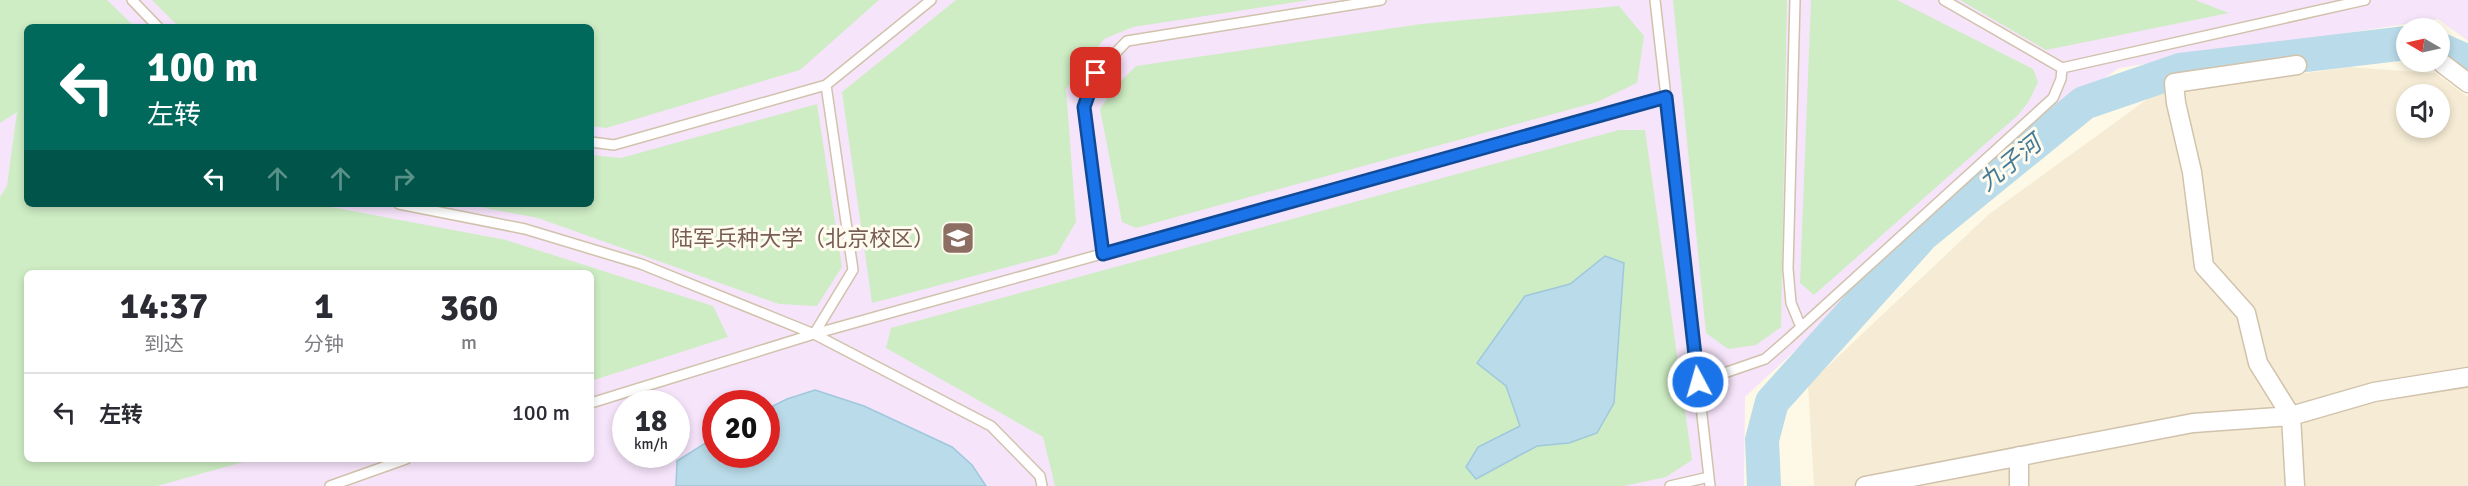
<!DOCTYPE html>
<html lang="zh">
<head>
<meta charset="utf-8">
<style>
  :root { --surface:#fff; --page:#f7f7f7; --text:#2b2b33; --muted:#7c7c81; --line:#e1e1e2 }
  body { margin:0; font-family:Signika,"Noto Sans SC",sans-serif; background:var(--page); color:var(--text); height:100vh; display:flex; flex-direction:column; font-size:22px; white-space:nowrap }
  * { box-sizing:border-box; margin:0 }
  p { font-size:20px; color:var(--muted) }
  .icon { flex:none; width:33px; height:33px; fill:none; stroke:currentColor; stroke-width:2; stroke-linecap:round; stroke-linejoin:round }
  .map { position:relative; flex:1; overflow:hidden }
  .drawer { position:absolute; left:24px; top:270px; width:570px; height:192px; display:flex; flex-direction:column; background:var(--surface); border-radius:9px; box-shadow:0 3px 9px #0003 }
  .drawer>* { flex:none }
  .hud { position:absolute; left:24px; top:24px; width:570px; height:183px; border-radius:9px; box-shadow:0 3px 9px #0003; background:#00695c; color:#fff; overflow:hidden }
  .needle { width:39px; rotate:279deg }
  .tools { position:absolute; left:2396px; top:18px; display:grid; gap:12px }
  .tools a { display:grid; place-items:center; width:54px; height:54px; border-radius:50%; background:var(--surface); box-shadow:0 3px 9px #0003; font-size:30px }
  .speed { position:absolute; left:612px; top:390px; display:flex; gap:12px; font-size:30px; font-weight:700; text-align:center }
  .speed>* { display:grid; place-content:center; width:78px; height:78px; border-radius:50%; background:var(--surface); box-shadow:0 3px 9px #0003; line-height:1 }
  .speed small { font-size:15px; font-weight:400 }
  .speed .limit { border:9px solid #d22; background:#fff; color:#111 }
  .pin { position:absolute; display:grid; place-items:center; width:51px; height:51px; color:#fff; margin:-26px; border-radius:12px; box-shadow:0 3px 9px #0006 }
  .me { position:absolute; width:66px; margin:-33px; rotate:354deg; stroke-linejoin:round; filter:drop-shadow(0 0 4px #0008) }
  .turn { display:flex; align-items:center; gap:21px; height:126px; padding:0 24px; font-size:27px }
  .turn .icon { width:78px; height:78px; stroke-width:2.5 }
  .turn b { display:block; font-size:42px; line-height:51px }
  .lanes { display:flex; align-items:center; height:57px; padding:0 24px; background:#0003; justify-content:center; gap:30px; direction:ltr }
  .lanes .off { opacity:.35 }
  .eta { display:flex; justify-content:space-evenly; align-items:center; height:102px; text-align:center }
  .eta b { font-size:36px; font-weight:700; line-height:42px }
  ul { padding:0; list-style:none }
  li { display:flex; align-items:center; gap:18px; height:78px; padding:0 24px; border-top:2px solid var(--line) }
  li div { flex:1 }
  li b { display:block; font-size:22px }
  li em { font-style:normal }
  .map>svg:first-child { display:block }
  .residential { fill:#f6ecd5; fill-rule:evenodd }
  .education { fill:#f6e4fa; fill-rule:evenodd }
  .green { fill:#ceedc4 }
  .water { fill:#badbe9; stroke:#9fc8dc; stroke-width:1.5 }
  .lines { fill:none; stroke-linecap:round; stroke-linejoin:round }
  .river { stroke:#badbe9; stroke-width:34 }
  .service-casing { stroke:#d1c2ac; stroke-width:12 }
  .minor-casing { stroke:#d1c2ac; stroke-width:21 }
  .service { stroke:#fff; stroke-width:9 }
  .minor { stroke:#fff; stroke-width:18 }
  .route-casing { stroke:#114b97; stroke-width:15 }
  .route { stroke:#1a73e8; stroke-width:10 }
  .labels { text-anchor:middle; stroke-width:6; stroke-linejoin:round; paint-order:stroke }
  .education-label { font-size:22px; fill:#785e54; stroke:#fffbef; text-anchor:end }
  .water-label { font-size:24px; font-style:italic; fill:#437a96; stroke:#fffbef }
</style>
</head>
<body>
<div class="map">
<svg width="2468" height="486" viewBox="0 0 2468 486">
  <rect width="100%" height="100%" fill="#fef9e7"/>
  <path class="residential" d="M2349 67 2435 73 2468 97V486H1814L1808 385 1989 214 2153 95ZM2406 94H2439V128H2406Z"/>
  <path class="education" d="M0 0H2468V41L2438 19 2119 68 2045 119 1745 397 1744 486H0ZM27 27H591V204H27ZM27 273H591V459H27ZM626 404H676V454H626ZM716 404H766V454H716Z"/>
  <path class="green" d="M0 0H107L135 27H27V204H315L506 240 713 306 728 337 591 381V273H27V459H254L157 486H0V197L7 186 17 112 0 123Z
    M152 0H879L800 70 606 128 591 126V27H179Z
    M956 0H1309L1133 27 1104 39 1066 89 1076 222 1057 254 872 303 842 92Z
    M1673 0H1787L1781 327 1756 345 1728 349 1706 333Z
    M1811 0H1897L2033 69 2038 82 2029 101 2018 115 1814 295 1800 283Z
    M1960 0H2195L2229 13 2046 50Z
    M1619 6 1644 36 1637 83 1597 102 1136 228 1122 222 1100 109 1113 89 1136 66 1421 24Z
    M817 104 842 267 817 306 779 304 538 218 465 204H591V155L621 158Z
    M1619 130H1645L1692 460 1666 477 1624 486H1055L1043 437 886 348 891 328Z"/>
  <path class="water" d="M1605 256 1624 263 1614 403 1597 433 1569 443 1537 446 1476 479 1466 467 1478 447 1520 426 1506 386 1477 363 1525 296 1570 284Z
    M815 390 864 406 952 447 972 465 986 486H676L677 461 715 437 716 454H766L767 409 787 399Z"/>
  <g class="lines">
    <path class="river" d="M2439 49 2468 62
      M1764 486 1762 440 1772 402 1923 234 2084 103 2180 70 2406 43"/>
    <g class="service-casing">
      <path id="service" d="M132 0 158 27
        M1655 0 1710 486
        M1795 0 1788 269 1791 303 1801 327
        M1944 0 2062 68 2365 0
        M591 142 614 145 826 85 931 0
        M399 204 525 229 641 264 814 334 991 426 1040 476 1042 486
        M1103 254 1084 107 1096 73 1127 41 1381 0
        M814 334 853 270 826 85
        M1698 382 1765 359 1788 339 2053 98 2061 79 2062 68
        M591 403 814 334 1666 97
        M330 486 406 459
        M1670 486 1709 477"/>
    </g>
    <g class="minor-casing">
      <path id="minor" d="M2443 64 2468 83
        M1865 486 2193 423 2291 416 2374 392 2468 377
        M2019 486V456
        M2295 486 2291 416 2258 363 2246 313 2204 266 2192 172 2176 103 2174 83 2297 65"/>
    </g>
    <use href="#service" class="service"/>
    <use href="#minor" class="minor"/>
  </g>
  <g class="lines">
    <g class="route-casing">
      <path id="route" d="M1096 73 1084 107 1103 254 1666 97 1698 382"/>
    </g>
    <use href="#route" class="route"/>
  </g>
  <defs>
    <g id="university-square" transform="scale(1.725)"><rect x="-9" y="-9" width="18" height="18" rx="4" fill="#8d6e63" stroke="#fffbef"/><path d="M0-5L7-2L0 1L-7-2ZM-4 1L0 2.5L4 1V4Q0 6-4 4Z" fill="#fff"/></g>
  </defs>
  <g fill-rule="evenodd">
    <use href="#university-square" x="958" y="238"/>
  </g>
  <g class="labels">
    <g class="education-label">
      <text x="935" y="246">陆军兵种大学（北京校区）</text>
    </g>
    <g class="water-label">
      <text transform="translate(2010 163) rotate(-39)" y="8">九子河</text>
    </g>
  </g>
</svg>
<div class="tools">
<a><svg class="needle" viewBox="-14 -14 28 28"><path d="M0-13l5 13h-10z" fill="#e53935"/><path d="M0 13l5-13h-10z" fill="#7c7c81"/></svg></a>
<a><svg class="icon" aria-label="sound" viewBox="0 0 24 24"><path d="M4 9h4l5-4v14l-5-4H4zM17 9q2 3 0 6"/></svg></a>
</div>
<div class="speed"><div>18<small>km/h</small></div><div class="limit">20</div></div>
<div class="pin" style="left:1096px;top:73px;background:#d93025"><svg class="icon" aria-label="arrive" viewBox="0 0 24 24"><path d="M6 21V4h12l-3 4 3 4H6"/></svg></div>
<svg class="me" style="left:1698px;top:382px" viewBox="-20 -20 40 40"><circle r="17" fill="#1a73e8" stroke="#fff" stroke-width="3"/><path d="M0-11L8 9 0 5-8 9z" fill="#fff"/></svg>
<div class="hud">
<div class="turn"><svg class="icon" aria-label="left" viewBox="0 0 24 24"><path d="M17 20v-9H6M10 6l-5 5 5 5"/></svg><div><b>100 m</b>左转</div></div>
<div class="lanes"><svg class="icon" aria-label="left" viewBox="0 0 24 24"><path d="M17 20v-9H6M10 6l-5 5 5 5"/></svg><svg class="icon off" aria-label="ahead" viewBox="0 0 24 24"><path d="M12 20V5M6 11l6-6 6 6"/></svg><svg class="icon off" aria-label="ahead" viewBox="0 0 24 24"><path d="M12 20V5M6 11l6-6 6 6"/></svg><svg class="icon off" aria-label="right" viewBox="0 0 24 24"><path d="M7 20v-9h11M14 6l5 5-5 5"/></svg></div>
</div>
<section class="drawer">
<div class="eta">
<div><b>14:37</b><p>到达</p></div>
<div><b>1</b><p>分钟</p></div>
<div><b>360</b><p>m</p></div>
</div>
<ul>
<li><svg class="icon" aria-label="left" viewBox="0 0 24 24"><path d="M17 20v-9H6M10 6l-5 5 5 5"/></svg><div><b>左转</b></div><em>100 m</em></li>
</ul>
</section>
</div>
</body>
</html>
